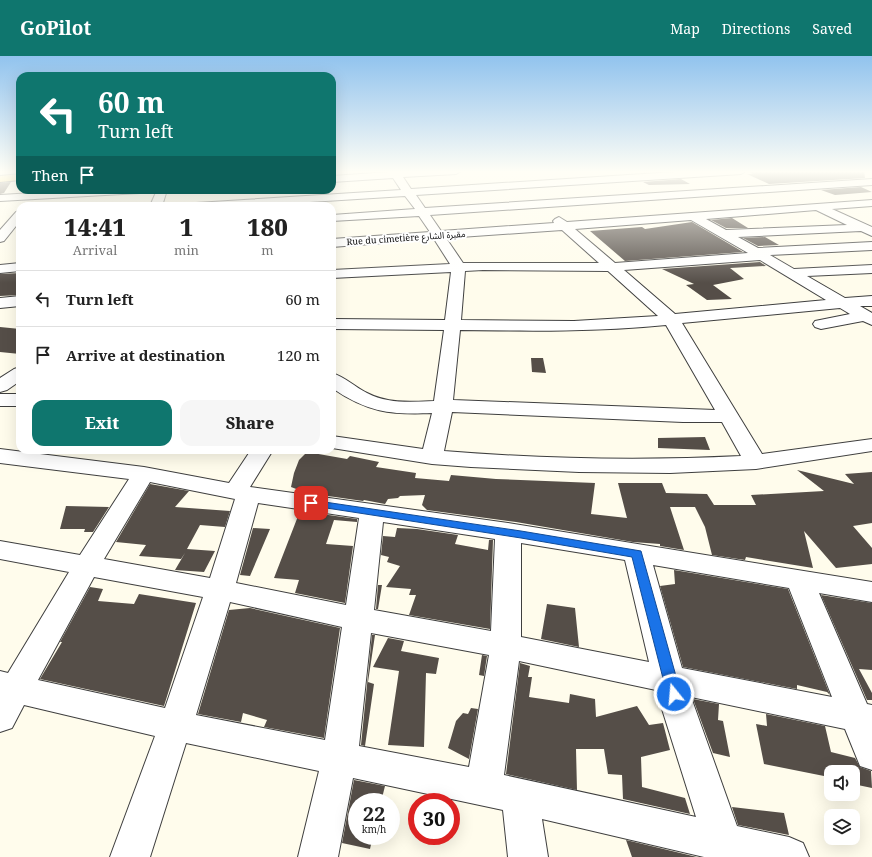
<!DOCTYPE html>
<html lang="en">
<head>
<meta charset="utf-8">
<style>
  :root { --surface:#fff; --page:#f6f6f6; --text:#222; --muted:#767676; --line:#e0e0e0; --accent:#0f766e }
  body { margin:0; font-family:"Noto Serif","Noto Sans Arabic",serif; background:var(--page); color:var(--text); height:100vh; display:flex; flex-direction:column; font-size:15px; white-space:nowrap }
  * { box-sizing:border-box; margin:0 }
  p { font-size:13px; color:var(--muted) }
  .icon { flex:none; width:22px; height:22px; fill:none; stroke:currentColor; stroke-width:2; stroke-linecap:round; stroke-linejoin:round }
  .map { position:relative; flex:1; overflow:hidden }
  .sheet { position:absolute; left:16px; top:146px; width:320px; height:252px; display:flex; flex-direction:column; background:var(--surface); border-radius:12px; box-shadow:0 4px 16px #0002 }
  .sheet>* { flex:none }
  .top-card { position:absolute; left:16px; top:16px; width:320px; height:122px; border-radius:12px; box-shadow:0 4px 16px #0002; background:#0f766e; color:#fff; overflow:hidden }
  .controls { position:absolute; left:824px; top:709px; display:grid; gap:8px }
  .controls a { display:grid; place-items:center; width:36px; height:36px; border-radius:8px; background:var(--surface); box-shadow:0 4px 16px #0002; font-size:20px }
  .speed { position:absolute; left:348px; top:737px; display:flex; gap:8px; font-size:20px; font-weight:700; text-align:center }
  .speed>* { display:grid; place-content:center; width:52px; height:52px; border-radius:50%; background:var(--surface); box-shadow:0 4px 16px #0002; line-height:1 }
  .speed small { font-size:10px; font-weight:400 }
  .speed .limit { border:6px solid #d22; background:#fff; color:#111 }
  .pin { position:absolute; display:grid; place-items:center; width:34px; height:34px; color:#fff; margin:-17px; border-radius:8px; box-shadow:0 2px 6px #0006 }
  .me { position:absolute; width:44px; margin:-22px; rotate:343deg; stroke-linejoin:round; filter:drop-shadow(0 0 3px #0008) }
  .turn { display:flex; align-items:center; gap:14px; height:84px; padding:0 16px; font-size:18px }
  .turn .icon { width:52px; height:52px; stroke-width:2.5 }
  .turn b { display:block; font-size:28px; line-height:34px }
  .then { display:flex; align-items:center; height:38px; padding:0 16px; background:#0003; gap:8px; font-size:15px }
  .eta { display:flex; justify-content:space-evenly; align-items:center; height:68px; text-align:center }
  .eta b { font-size:24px; font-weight:800; line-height:28px }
  .action { display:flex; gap:8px; margin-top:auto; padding:8px 16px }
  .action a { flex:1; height:46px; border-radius:12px; background:var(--accent); color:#fff; font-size:16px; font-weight:800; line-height:46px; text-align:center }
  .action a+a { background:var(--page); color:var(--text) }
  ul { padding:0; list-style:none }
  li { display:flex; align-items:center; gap:12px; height:56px; padding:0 16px; border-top:1px solid var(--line) }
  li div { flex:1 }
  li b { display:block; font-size:15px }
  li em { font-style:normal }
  header { display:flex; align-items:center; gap:24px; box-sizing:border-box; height:56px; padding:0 20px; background:var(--accent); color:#fff }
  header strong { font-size:19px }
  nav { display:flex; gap:22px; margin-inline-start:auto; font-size:14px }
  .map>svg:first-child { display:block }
  .building { fill:#554e48 }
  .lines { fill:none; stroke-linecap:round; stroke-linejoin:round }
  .minor-casing { stroke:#3f3f3f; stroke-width:2 }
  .major-casing { stroke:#1d1d1d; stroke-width:2 }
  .minor { fill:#fff; fill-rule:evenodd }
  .major { fill:#fedd5d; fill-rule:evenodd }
  .route { fill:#1a73e8; stroke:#114b97 }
  .labels { text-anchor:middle; stroke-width:4; stroke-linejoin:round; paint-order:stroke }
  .far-street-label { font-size:9px; fill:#0c0c0c; stroke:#fff }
</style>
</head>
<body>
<header>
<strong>GoPilot</strong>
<nav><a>Map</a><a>Directions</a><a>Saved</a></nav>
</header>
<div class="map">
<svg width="872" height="801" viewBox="0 0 872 801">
  <rect width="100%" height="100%" fill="#fffcec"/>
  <path class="building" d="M747 115H864L865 122 769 128 747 118H753Z
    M681 123 690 128 649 129 643 126Z
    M11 126 4 137 0 138V127Z
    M861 131 872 136 835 139 821 134Z
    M732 162 748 172H726L711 164Z
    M692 166 743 196 625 205 590 175 642 171 645 173Z
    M765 181 779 189 758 190 743 182Z
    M760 206 766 210 730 212 744 223 713 229 732 243 707 244 686 229 694 228 662 213Z
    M20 217V239L0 240V218Z
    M0 271 20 273V298L0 296Z
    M531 302H543L546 317 532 316Z
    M705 381 710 394 658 392V382Z
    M307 396 347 403 350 400 379 406 376 411 416 417 415 422 449 425 451 419 496 423 595 427 591 458 627 462 618 427H662L666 437 707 438 714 449H756L751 439 824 435 797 414 854 428 845 418 872 416V467L853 470 872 492V508L836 512 804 475 813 512 746 501 745 504 712 499 705 471 695 451H670L684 494 660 490V488L633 486 516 466 427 454 422 449 425 439 400 440 398 442 388 443 385 448 364 444 363 445 307 437 291 431 294 417 299 404Z
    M150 428 189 435 175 451 230 455 225 471 200 469 187 493 215 495 204 516 175 514 185 497 181 503 139 500 146 489 116 486Z
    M66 450 109 451 93 476H84L85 473H60Z
    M300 455 357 463V466L334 464 326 488 353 490 345 547 295 537 299 524 274 522Z
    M253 472 270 473 250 520 240 519Z
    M397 472 417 473 458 479 455 488 488 494 489 484H493L490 573 409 559 416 539H409L411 533 386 531 400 510 387 506 389 501 381 499 383 480 395 481Z
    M674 514 788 533 830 639 827 636 797 629V633L683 611 660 530 675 528Z
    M378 529H382L378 553H376Z
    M90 531 103 533 98 545 134 548 139 538 196 547 164 650 40 623 62 586H60Z
    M821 539 872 547V614L859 613 872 637V644H867Z
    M547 548 575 552 579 591 541 583Z
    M250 552 340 572 324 682 264 671 267 664 243 657 241 666 198 658 229 554Z
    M372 579H375L368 626 374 628 365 690 361 689Z
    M388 582 404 585 401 595 439 602 436 618 426 617 424 691 388 689 399 615 373 611Z
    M482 599 487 600 484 620 479 619Z
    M520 607 530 610 528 621H532L529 641 569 647 570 638 595 643 596 661 637 650 649 669 663 667 670 694 641 701 642 731 685 742 690 758 623 743 622 719 608 718 604 693H576L577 734 506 718Z
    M693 643 719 648 718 664 723 665 730 701 713 697Z
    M471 652 478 653 469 703 448 692 456 665 463 657 468 658Z
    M766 658 825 670 831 696 855 702 860 711 871 715 872 732 853 728V716H831V723L825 722 824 720 764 708 756 668 767 670Z
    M354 724 385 730 381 746H357V780H373L370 793 342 787Z
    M732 751 784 757 789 779 738 769Z
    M626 784 697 801H632Z"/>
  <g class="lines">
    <g class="minor-casing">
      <path id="minor" d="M388 115H461L456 118 403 121 411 133 690 115H746L741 118 416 139 425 152 872 123V129L430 159 441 175 554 167 553 165 555 163 559 161 567 166 872 144V150L832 153 872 171V180L861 175 738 181 758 192 872 186V194L770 199 794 213 872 209V217L807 220 845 242 872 240V250H860L872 257V269L863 265 821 273 815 271 813 268 815 265 850 258 840 252 682 267 762 398 872 383V395L756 413 670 417 579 416 471 411 432 408 332 392V380L423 393 432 357C390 359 367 356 332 332V317C345 321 355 331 367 337 388 348 411 346 434 345L444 274 332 273V263L445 264 451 216 332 222V214L450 208 434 183 332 191V183L430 176 419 160 332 165V159L415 153 405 140 247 150H190L196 147 401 134 393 122 332 126V120L389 116ZM816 154 847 169 726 174 706 163ZM691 164 748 197 615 207 575 173ZM562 174 599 207H463L446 182ZM760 204 826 244 675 258 624 214ZM483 214 608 215 658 260 574 265 461 264 465 215ZM666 269 715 354 453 344 460 274C529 275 597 276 666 269ZM452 356 683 366H722L741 400C642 405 543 403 444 395Z
        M85 134H145L140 137 0 145V139Z
        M157 134H167L162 150H150Z
        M20 155V165L4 185 0 186V174L16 156Z
        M20 207V215L0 217V209Z
        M20 240V250L0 252V242Z
        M20 311V325L7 334 0 336V322L14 313Z
        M0 338H20V350H0Z
        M0 393 144 411 229 427 251 394H273L250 431 508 467 872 526V546L819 537 867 648 872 649V714L860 710 845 673 691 641 737 770 789 781 803 787 809 801H704L542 763 548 801H508L503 754 353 722 338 801H298L319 715 186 687 150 801H110L155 680 24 649 12 672 0 676V615L8 617 69 516 0 503V485L80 499 129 423 0 407ZM150 426 235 443 210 522 104 503ZM258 447 359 462 346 549 236 527ZM383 466 495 483 491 575 374 554ZM521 487 625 504 649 606 521 581ZM653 509 789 532 832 641 682 612ZM94 521 203 541 165 652 38 624ZM230 546 342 571 325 684 196 659ZM371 577 489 599 469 711 359 690ZM519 605 656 634 696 761 504 719Z"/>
    </g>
    <g class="major-casing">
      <path id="major" d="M20 118V124L0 126V120Z"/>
    </g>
    <use href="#minor" class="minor"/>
    <use href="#major" class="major"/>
  </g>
  <linearGradient id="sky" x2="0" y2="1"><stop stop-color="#91c3ee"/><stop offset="0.51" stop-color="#fffef6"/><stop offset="1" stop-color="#fffef6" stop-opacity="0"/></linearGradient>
  <rect width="872" height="227" fill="url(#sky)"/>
  <path class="route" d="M311 444 521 475 641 495 681 638 679 642 674 644 669 642 667 638 632 501 521 482 307 449 306 447Z"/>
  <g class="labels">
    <g class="far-street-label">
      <text transform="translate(406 182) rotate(-4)" y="3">Rue du cimetière مقبرة الشارع</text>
    </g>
  </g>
</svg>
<div class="controls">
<a><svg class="icon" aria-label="sound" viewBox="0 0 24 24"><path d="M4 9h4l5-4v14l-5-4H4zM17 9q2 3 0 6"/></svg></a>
<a><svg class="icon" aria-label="layers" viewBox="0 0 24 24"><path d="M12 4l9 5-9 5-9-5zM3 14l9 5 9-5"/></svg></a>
</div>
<div class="speed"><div>22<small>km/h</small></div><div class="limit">30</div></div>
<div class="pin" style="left:311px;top:447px;background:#d93025"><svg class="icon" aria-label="arrive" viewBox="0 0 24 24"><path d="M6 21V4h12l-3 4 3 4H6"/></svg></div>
<svg class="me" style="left:674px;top:638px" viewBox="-20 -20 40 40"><circle r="17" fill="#1a73e8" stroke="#fff" stroke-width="3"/><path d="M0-11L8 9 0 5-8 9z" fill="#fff"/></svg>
<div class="top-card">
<div class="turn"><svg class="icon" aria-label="left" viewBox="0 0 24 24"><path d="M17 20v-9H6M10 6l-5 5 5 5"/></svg><div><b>60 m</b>Turn left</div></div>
<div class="then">Then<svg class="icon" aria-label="arrive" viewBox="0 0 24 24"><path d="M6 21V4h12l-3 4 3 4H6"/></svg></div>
</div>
<section class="sheet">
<div class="eta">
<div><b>14:41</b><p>Arrival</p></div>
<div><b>1</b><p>min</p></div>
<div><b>180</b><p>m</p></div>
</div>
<ul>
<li><svg class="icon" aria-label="left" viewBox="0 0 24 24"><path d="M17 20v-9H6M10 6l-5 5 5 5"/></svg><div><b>Turn left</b></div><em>60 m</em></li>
<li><svg class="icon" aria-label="arrive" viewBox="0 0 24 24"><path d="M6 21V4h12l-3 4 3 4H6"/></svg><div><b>Arrive at destination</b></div><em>120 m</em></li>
</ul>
<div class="action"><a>Exit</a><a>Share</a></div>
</section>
</div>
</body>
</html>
